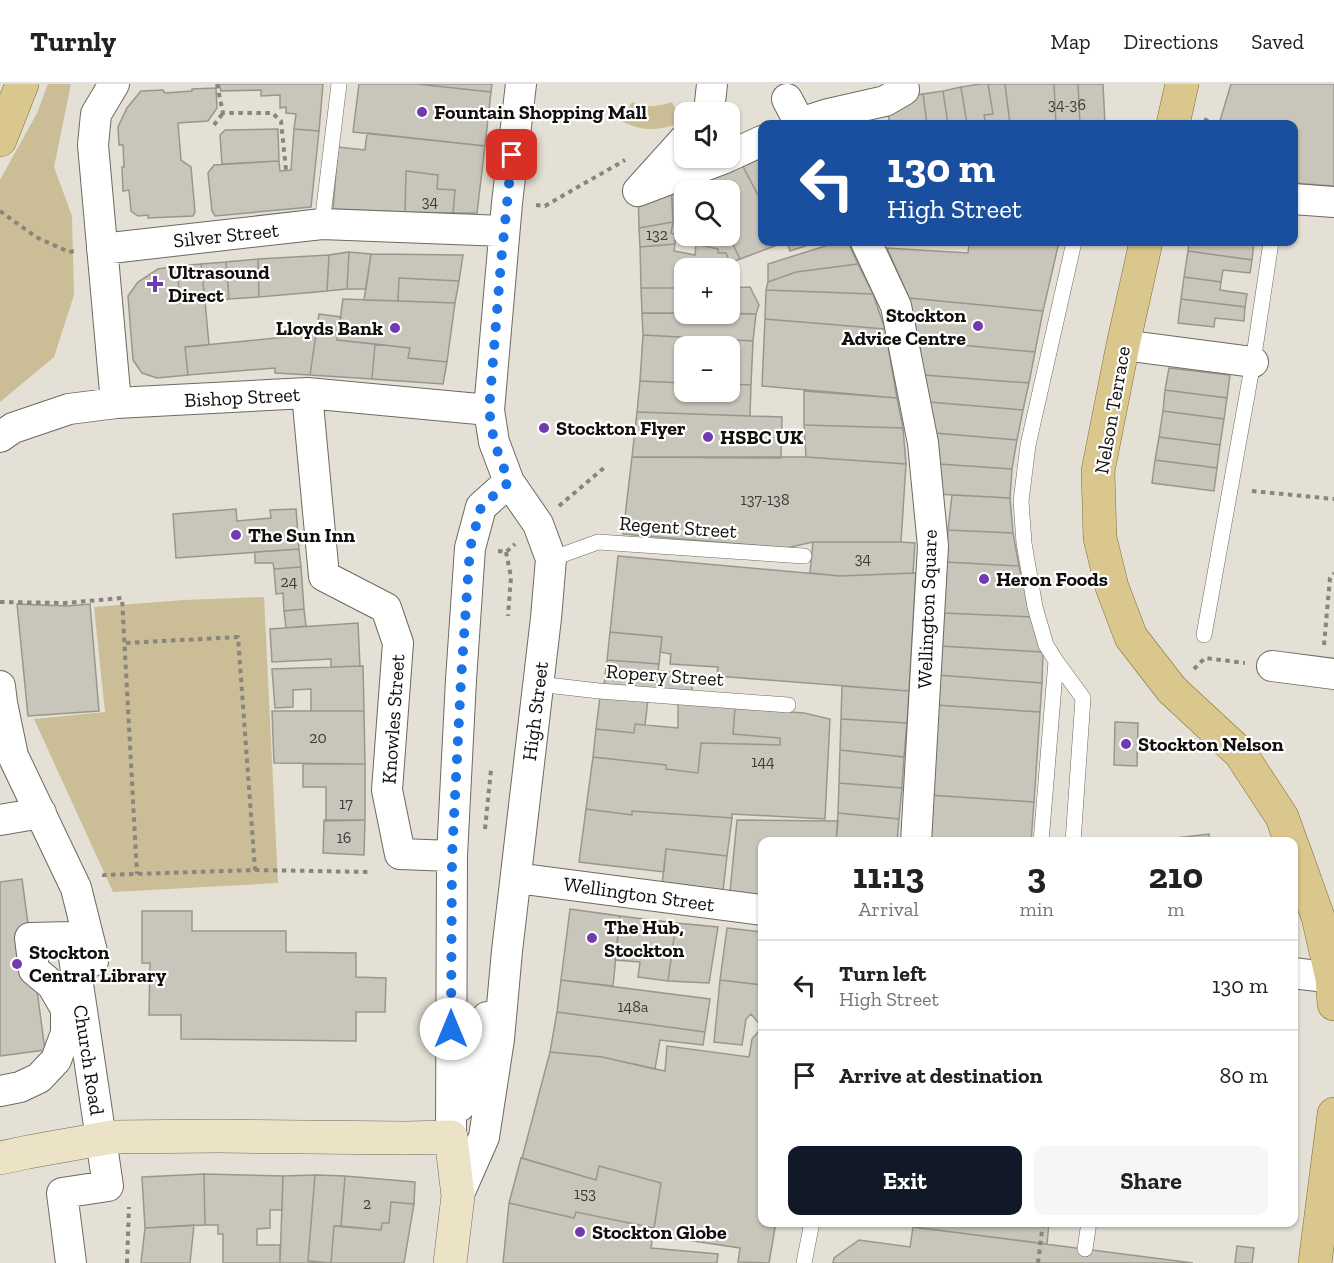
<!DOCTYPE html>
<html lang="en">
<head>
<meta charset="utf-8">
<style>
  :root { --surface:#fff; --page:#f6f6f6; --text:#222; --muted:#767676; --line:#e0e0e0; --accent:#111827 }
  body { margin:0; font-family:"Zilla Slab",serif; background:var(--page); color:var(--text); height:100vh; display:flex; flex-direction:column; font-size:22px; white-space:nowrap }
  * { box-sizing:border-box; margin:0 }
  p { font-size:20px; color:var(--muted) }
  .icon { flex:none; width:33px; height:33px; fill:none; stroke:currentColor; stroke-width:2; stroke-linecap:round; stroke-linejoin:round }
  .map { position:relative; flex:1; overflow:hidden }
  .drawer { position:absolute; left:758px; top:753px; width:540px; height:390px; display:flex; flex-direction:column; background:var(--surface); border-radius:12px; box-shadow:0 2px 4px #0004 }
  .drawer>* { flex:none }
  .banner { position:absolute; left:758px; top:36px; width:540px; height:126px; border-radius:12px; box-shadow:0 2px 4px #0004; background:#1a4fa0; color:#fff; overflow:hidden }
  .fabs { position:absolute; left:674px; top:18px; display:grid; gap:12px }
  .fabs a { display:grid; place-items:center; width:66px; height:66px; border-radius:12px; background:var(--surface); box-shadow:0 2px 4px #0004; font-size:30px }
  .pin { position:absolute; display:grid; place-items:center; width:51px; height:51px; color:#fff; margin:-26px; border-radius:12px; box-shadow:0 3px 9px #0006 }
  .me { position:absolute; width:66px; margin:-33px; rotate:0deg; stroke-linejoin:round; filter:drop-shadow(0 0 4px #0008) }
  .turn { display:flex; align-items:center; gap:21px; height:126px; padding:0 30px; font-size:27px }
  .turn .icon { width:78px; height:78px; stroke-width:2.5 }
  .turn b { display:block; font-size:42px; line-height:51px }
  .eta { display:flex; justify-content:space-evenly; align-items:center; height:102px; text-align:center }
  .eta b { font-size:36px; font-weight:700; line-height:42px }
  .cta { display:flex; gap:12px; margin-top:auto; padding:12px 30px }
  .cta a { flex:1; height:69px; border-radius:12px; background:var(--accent); color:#fff; font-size:24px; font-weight:700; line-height:69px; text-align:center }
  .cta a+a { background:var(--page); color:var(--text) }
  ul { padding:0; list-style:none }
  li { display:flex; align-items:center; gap:18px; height:90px; padding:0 30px; border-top:2px solid var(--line) }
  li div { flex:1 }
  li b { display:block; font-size:22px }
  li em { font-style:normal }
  header { display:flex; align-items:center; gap:36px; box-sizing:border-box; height:84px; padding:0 30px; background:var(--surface); border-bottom:2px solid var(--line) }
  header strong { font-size:28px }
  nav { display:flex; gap:33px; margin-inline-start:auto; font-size:21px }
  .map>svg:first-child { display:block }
  .green { fill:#cbbd96 }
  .building { fill:#c8c5ba; stroke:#99968c; stroke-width:1.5 }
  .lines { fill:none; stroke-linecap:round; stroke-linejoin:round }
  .lane-casing { stroke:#6d6a60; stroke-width:16 }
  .street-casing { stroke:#6d6a60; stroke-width:32 }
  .secondary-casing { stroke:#6d6a60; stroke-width:34 }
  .primary-casing { stroke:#836e2f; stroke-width:34 }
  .path { stroke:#88857d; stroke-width:4; stroke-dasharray:4.5 4.5; stroke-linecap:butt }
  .lane { stroke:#fff; stroke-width:15 }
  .street { stroke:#fff; stroke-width:30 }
  .secondary { stroke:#ece3c6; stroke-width:33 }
  .primary { stroke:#d9c78e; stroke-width:33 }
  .route { stroke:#1a73e8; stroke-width:10; stroke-dasharray:0 18 }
  .poi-dot { fill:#713ab1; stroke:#fff; stroke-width:2 }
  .labels { text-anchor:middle; stroke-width:4.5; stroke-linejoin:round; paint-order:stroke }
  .number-label { font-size:16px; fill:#3f3c38 }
  .poi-label { font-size:20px; font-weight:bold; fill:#110f0c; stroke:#fff; text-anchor:start }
  .street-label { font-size:20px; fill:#110f0c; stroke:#fff }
</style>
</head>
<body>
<header>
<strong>Turnly</strong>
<nav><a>Map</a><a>Directions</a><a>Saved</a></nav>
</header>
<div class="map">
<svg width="1334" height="1179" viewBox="0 0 1334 1179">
  <rect width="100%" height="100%" fill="#e4e0d5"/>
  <path class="green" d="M48 0H71L54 83 72 132 74 211 54 273 0 318V96L37 29Z
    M632 18C646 24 657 23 672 18L682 38C659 47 643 48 621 37Z
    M264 513 278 799 113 808 34 635 105 628 94 523 184 516Z"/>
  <path class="building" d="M219 0H323L319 47 294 45 296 30 286 29V23L280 24V11L261 12V6L221 7Z
    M359 0H417L491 8 485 62 353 48Z
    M417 0H492L491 8Z
    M980 0H988L993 30 984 31 986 40H967L961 3Z
    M988 0H1005L1010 40H986L984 31 993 30Z
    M1005 0H1054L1056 40H1010Z
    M1054 0H1078L1080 40H1056Z
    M1078 0H1103L1105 40H1080Z
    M1231 0H1334V102L1293 99V40H1219Z
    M961 3 967 40H948L943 7Z
    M216 4 217 24 208 37 178 39 181 76 191 83 195 128 193 132 148 134V131L138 132 131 127 129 106 123 107 122 83H124L123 61H119L118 43 127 24 141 7 163 6 165 9 192 7V5Z
    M943 7 948 40H927L923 10Z
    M923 10 927 40H890L885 17Z
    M278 45 279 77 222 80 220 51 225 46Z
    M294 45 319 47 311 123 215 132 212 127 208 89 214 81 279 77 280 87 291 86Z
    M367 49 485 62 477 129H453L455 106 437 105 438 91 406 87 405 128 333 125 338 63 365 66Z
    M762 57V119L736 69Z
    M736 69 762 119V158H779L780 160 740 175 729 152V106H707L697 85Z
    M697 85 707 106H684V152H729L740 175 730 179 726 169H718V165L696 160V157L671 149 673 138 671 95Z
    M406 87 438 91 437 105 455 106 453 129 405 128Z
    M671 95 673 138 639 144 638 107Z
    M673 138 671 149 676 151 675 160 640 163 639 144Z
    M787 158H817L790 167Z
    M838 158H848L858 180 796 188 768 198V180Z
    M969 158H1059L1043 227 909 214 887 164 968 169Z
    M1189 158H1254L1252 176 1188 167Z
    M675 160 674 167 695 171 696 160 718 165V169H726L730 179 731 204H729V184H684V204H641L640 163Z
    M1188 167 1252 176 1250 189 1223 186 1221 198 1184 193Z
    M349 168 371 170 366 205H347Z
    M349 168 347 205 327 207 329 171Z
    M371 170 463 171 459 197 399 194 398 217 364 216Z
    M329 171 327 207 259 213 258 175Z
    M258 175 259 213 229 215 226 178Z
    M226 178 229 215 205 217 201 180Z
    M201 180 205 217 180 219 177 182Z
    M858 180 873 210 766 206 768 198 796 188Z
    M177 182 180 219 205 217 209 261 185 263 188 291 157 294 142 289 133 276 128 212 138 198 158 185Z
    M1184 193 1221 198 1220 206 1247 210 1245 223 1181 215Z
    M399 194 459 197 455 219 398 217Z
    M750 203 759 221 756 230 729 229V204Z
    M641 204H684V229H642Z
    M766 206 873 210 885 245 765 235Z
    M909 214 1043 227 1035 268 919 257Z
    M343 215 455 219 447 278 408 274 410 264 337 256Z
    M1181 215 1245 223 1244 237 1215 234 1214 243 1178 239Z
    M642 229 756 230 753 257 643 251Z
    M319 230 341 233 337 256 375 260 372 295 310 291Z
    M765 235 885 245 897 314 762 302Z
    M316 250 310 291 275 289V284L188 291 185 263Z
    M643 251 753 257 751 301 729 300V262H684V299L640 297Z
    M919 257 1035 268 1029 299 924 291Z
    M375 260 410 264 408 274 447 278 443 300 372 295Z
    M1169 284 1230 291 1227 314 1165 306Z
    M924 291 1029 299 1023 326 929 318Z
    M640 297 684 299V308H729V300L751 301 750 332 637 328Z
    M1165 306 1227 314 1224 335 1163 327Z
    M804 307 897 314 903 344 804 341Z
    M929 318 1023 326 1017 356 934 349Z
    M1163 327 1224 335 1220 361 1159 353Z
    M637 328 782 333 781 374 632 373Z
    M804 341 903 344 906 380 806 373Z
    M934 349 1017 356 1012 385 939 380Z
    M1159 353 1220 361 1217 384 1155 376Z
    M632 373H806L906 380 901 458H813L786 464 623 450Z
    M1155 376 1217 384 1214 407 1152 399Z
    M939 380 1012 385 1010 414 936 410Z
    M952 411 1010 414 1013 449 948 446Z
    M236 425 237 437 271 434 270 426 296 425 299 465 176 474 173 430Z
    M948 446 1013 449 1019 482 946 478Z
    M813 458H901L915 459 913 489 840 492 810 489Z
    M299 465 301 483 274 485 273 479H255V468Z
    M618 472 840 492 916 489 909 607 717 592 718 583 670 580 671 570 660 568 662 553 610 548Z
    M946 478 1019 482 1025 508 1033 533 943 529Z
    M301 483 304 525 284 527 283 509 276 510 274 485Z
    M17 520 67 522 90 520 99 627 28 632Z
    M304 525 306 542 286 544 284 527Z
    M943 529 1033 533 1043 568 940 562Z
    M358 539 360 582 331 583V575L272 578 270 545Z
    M610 548 662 553 659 580 607 576Z
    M940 562 1043 568 1042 599 938 591Z
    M607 576 659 580 658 587 692 590V608L604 601Z
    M363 582 364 627H311V605L293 606V623L275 624 272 585Z
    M938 591 1042 599 1040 628 936 621Z
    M842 602 909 607 907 639 841 635Z
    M600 613 648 616 645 641 635 640 634 649 596 645Z
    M678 619 735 624 733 650 780 654V661L701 659 698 689 666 685V681L593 673 596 645 634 649 635 640 678 644Z
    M936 621 1040 628 1034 718 929 711Z
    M735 624 804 629 830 635 825 735 732 730V734L632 727V731L586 725 593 673 666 681V685L698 689 701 659 780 661V654L733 650Z
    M272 627H364L365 680 274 679Z
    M841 635 907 639 904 673 840 666Z
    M1115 638 1138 639 1137 682 1114 681Z
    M840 666 904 673 902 704 839 699Z
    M303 680H365V736L326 737V703H303Z
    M839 699 902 704 899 735 838 729Z
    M929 711 1034 718 1031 758H953L927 755Z
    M586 725 632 731V727L732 734 727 772 666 765 664 788 579 778Z
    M838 729 899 735 897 758H836Z
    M324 736H365L364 771 323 769Z
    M737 736 838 737 836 758H762V812L730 808Z
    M1209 750 1210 758H1142Z
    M666 765 727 772 723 807 662 800Z
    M22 795 45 966 0 972V798Z
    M570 825 620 832 613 902 561 896Z
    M142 827H192V847H286V868L356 869V893L386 894 385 928H356V957L181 955V931H149L150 879H142Z
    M620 832 676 839 668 897 638 893 640 878 615 876Z
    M676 839 718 843 709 899 668 897Z
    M727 844 762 848V901L720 896Z
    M561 896 710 915 705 948 557 928Z
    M720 896 762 901V1138H776L769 1179 738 1178 740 1164 653 1151 661 1099 599 1082 596 1096 522 1074 550 968 602 973 665 987 667 962 749 973 752 955 762 943 751 930 746 935 742 961 714 958Z
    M557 928 705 948 703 961 660 956 655 985 602 973 550 968Z
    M521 1074 596 1096 599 1082 661 1099 654 1144 576 1128 574 1134 509 1119Z
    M204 1090 283 1092 282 1126H270V1144L257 1145V1161H280V1179H223V1150H218V1141H205Z
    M204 1090 205 1141 145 1144 142 1093Z
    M315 1091 345 1092 341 1142H334L331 1179 308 1177Z
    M315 1091 308 1177 321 1179H280L283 1092Z
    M345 1092 415 1098 414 1120 391 1118 389 1139H382L381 1146 341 1142Z
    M391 1118 414 1120 404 1179H331L334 1142 381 1146 382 1139H389Z
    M509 1119 574 1134 576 1128 654 1144 651 1164 718 1170 717 1179H503Z
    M913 1138H1049L1047 1160 913 1143Z
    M194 1141 190 1179H141L145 1144Z
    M913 1143 1193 1179H833L834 1174 859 1156 910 1163Z
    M1237 1162 1254 1164 1252 1179H1235Z"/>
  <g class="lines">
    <g class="lane-casing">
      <path id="lane" d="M322 140 339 0
        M551 475 598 458 804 472
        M1204 551 1253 278 1271 158
        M538 600 599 607 788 621
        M1041 758 1056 577
        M1073 758 1083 614 1056 577 1046 561 1035 523 1024 459 1021 417 1028 361 1074 158
        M1085 1165 1089 1138
        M804 1179 812 1138"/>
    </g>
    <g class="street-casing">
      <path id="street" d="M114 0 96 30 93 61 116 319
        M787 15 800 40
        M709 28 712 0
        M797 40 828 30 885 17 904 6 903 0
        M684 56 638 107 725 74
        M729 72 762 57
        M1293 115 1334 118
        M866 158 896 222 923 359 933 462 916 758
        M102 165 322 140 504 147
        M1123 261 1253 278
        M307 309 324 492 386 524 398 559 387 706 400 770 452 772
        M0 353 13 344 69 325 116 319 307 309 489 326
        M1272 582 1334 590
        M0 602 2 619 13 672 76 804 92 868 93 877
        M0 736 41 729
        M516 794 762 826
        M1293 889 1334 894
        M0 1007 20 1003 39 994 56 976 66 949V925L52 901 34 886 30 854 71 853 108 1102 62 1109 71 1179
        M460 1022 487 933
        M451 1053 452 772 461 596 470 464 481 423 509 398
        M458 1112 484 1053 499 955 507 867 546 534 551 475 538 440 509 398 494 358 489 326 507 119 521 0"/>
    </g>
    <g class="secondary-casing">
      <path id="secondary" d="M0 1074 28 1068 112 1053 218 1052 405 1054 451 1053 458 1112 450 1179"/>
    </g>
    <g class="primary-casing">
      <path id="primary" d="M1173 40 1182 0
        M0 56 22 0
        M1146 158 1123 261 1098 387 1100 454 1112 503 1131 553 1172 606 1240 669 1282 733 1291 758
        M1293 763 1318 833 1332 894 1334 920
        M1315 1179 1334 1030"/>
    </g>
    <path class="path" d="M217 0 223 29H272L281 37 286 86
      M1204 35 1214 40
      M214 41 223 29
      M536 121 545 122 625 76
      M0 127 36 153 69 168 74 167
      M1252 407 1334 415
      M559 422 605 383
      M498 467 506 468 515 460
      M506 468 511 493 508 532
      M0 518 65 519 122 514 137 790
      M126 559 238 553 255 786
      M1324 561 1330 494 1334 489
      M1194 585 1205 574 1245 579
      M485 745 491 686
      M104 793V791L255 786 371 788
      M127 1179 129 1123
      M1038 1179 1043 1138"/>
    <use href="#lane" class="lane"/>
    <use href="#street" class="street"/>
    <use href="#secondary" class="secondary"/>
    <use href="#primary" class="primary"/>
  </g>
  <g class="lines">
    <path class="route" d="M451 945 452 772 461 596 470 464 481 423 509 398 494 358 489 326 501 178 512 71"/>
  </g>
  <g class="poi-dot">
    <circle cx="422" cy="28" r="6"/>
    <path d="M152 191h6v6h6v6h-6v6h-6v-6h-6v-6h6z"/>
    <circle cx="978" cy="242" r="6"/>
    <circle cx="395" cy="244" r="6"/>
    <circle cx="544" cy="344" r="6"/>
    <circle cx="708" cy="353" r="6"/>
    <circle cx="236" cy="451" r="6"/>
    <circle cx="984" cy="495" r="6"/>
    <circle cx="1126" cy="660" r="6"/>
    <circle cx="592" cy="854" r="6"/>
    <circle cx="17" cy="880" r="6"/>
    <circle cx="580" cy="1148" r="6"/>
  </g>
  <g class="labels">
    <g class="number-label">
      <text x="1067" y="26">34-36</text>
      <text x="430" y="123">34</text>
      <text x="657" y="156">132</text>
      <text x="765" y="421">137-138</text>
      <text x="863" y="480">34</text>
      <text x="289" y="503">24</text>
      <text x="318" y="659">20</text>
      <text x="763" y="683">144</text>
      <text x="346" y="725">17</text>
      <text x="344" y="759">16</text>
      <text x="633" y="928">148a</text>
      <text x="585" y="1115">153</text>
      <text x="367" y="1125">2</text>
    </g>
    <g class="poi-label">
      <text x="434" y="35">Fountain Shopping Mall</text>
      <text x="168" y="195">Ultrasound<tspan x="168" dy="23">Direct</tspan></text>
      <text x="966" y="238" text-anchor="end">Stockton<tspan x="966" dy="23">Advice Centre</tspan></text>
      <text x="383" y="251" text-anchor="end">Lloyds Bank</text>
      <text x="556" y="351">Stockton Flyer</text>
      <text x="720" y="360">HSBC UK</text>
      <text x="248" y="458">The Sun Inn</text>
      <text x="996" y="502">Heron Foods</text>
      <text x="1138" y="667">Stockton Nelson</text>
      <text x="604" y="850">The Hub,<tspan x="604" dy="23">Stockton</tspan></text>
      <text x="29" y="875">Stockton<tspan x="29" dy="23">Central Library</tspan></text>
      <text x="592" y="1155">Stockton Globe</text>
    </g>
    <g class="street-label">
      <text transform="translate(226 151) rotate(-6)" y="7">Silver Street</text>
      <text transform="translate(242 313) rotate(-3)" y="7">Bishop Street</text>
      <text transform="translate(1112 326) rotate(-80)" y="7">Nelson Terrace</text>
      <text transform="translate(678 443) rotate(4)" y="7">Regent Street</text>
      <text transform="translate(927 525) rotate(-88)" y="7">Wellington Square</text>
      <text transform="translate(665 591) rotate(4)" y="7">Ropery Street</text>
      <text transform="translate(535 627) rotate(-83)" y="7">High Street</text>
      <text transform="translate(393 635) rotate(-86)" y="7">Knowles Street</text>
      <text transform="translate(639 810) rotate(8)" y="7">Wellington Street</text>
      <text transform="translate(89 976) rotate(81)" y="7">Church Road</text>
    </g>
  </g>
</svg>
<div class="fabs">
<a><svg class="icon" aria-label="sound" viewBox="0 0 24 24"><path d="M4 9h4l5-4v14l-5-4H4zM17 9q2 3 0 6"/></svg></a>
<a><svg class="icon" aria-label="search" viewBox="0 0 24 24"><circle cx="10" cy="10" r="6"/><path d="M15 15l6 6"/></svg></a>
<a>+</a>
<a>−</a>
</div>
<div class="pin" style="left:512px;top:71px;background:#d93025"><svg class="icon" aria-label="arrive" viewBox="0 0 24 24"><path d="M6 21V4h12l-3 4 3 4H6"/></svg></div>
<svg class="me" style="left:451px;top:945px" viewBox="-20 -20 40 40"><circle r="19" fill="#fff"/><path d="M0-13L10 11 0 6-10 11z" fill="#1a73e8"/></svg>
<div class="banner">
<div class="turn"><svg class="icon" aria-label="left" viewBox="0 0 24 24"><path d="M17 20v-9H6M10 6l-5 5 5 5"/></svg><div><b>130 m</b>High Street</div></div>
</div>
<section class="drawer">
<div class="eta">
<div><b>11:13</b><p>Arrival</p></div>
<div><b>3</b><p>min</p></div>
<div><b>210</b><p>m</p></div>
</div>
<ul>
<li><svg class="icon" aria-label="left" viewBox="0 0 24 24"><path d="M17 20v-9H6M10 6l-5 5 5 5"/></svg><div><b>Turn left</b><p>High Street</p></div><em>130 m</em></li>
<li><svg class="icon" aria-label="arrive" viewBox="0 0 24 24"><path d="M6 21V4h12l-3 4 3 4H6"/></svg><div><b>Arrive at destination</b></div><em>80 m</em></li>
</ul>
<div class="cta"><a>Exit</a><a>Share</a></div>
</section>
</div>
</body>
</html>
